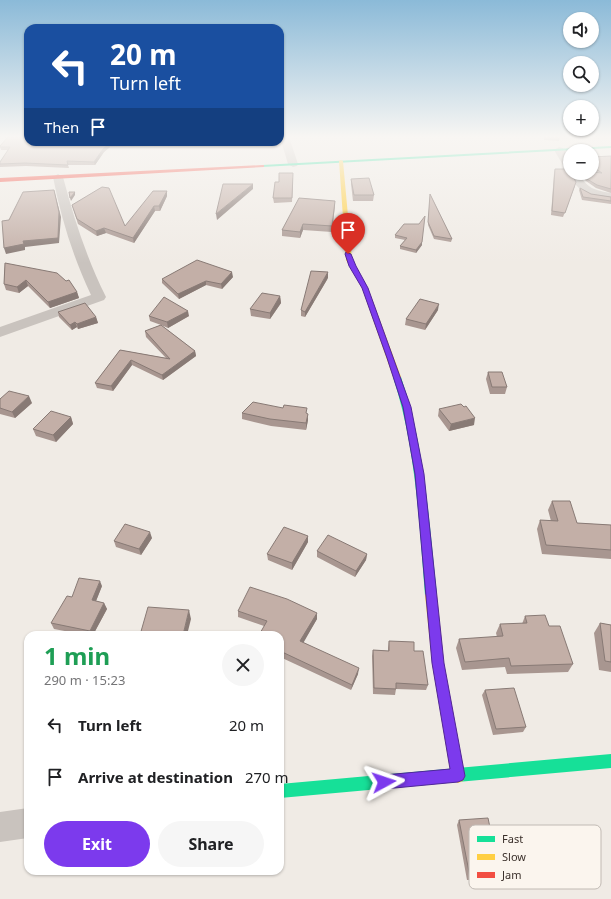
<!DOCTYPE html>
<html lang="en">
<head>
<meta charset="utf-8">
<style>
  :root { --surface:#fff; --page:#f6f6f6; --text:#202124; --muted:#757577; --accent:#7c3aed }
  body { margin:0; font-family:"Noto Sans",sans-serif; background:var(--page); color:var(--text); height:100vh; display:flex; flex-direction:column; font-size:15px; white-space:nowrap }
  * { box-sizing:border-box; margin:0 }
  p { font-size:13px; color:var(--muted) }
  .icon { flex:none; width:22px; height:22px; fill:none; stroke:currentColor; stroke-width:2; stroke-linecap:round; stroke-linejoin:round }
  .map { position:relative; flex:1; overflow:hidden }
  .panel { position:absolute; left:24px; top:631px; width:260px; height:244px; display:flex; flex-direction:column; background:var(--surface); border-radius:12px; box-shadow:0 1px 3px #0004 }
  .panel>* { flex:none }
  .banner { position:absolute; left:24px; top:24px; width:260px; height:122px; border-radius:12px; box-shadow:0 1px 3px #0004; background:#1a4fa0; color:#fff; overflow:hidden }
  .tools { position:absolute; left:563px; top:12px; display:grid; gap:8px }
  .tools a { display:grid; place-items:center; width:36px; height:36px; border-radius:50%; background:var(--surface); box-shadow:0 1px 3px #0004; font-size:20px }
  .pin { position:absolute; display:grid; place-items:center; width:34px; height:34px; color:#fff; margin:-41px -17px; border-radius:50% 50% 50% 0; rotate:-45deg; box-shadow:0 0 4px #0007 }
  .pin .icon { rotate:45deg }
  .me { position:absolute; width:44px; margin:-22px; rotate:85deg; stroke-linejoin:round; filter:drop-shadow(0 0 3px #0008) }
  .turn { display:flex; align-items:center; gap:14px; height:84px; padding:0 20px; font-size:18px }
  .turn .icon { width:52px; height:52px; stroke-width:2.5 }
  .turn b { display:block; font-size:28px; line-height:34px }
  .then { display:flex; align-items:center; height:38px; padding:0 20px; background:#0003; gap:8px; font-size:15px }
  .round { display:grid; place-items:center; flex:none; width:42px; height:42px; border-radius:21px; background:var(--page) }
  .head { display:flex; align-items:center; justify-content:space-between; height:68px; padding:0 20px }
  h1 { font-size:24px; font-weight:700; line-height:30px; color:#1e9e55 }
  .action { display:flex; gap:8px; margin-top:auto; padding:8px 20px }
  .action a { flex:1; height:46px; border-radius:24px; background:var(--accent); color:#fff; font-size:16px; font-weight:700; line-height:46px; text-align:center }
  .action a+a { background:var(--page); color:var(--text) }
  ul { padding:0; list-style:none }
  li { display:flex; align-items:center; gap:12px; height:52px; padding:0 20px }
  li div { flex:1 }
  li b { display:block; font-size:15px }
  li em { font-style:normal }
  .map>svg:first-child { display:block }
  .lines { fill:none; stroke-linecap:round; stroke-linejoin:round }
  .street { fill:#c9c3be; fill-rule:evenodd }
  .fast { fill:#16e098; fill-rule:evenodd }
  .slow { fill:#ffcf43; fill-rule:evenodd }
  .jam { fill:#f24e42; fill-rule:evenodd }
  .wall { fill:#a89690 }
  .shaded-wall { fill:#887a75 }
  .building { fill:#c3afa7; stroke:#887a75 }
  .route { fill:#7c3aed; stroke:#51269a }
  .key { fill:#fbf5ee; stroke:#c1bab4; stroke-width:1 }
  .key-label { font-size:11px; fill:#3b302b }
</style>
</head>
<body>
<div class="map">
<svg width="611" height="899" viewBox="0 0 611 899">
  <rect width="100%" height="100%" fill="#f0ebe5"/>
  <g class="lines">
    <path class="street" d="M280 137H289L298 164 297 166 293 167 288 164Z
      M559 147 563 148 570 160V173H578C588 189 594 190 611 193V199C588 196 580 194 568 173L569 171 566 170 554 150Z
      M58 174 63 177C74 219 87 259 106 297L104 300 0 337V327L91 295C73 257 61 218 53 177Z
      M28 808V838L0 842V812Z"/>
    <path class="fast" d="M611 146V148L262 167 260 166 262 165Z
      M394 375H397L401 377C425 447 429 522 437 595L435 598 431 600 427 598 425 595C419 522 416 447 393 377Z
      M611 754V768L280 798V784Z"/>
    <path class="slow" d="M341 160 343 161 352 260 368 288 401 377 400 379H397L393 377 362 288 346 260 339 161Z
      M431 590 435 592 437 595 444 663 465 776 463 781 458 783 453 781 451 776 432 663 425 595 427 592Z"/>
    <path class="jam" d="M262 165H264V167L0 182V178Z"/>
  </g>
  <path class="wall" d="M0 137H28V142H234V144L110 147 104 152 95 165H68L69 168 26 166 0 167V162L8 150H1L0 146 7 138Z
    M544 137H560L559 141 544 140Z
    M611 156V193L596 188 586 181 580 174 581 173H592L597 172 592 169V157Z
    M555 169 575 186 563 217 551 215 554 173Z
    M293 178 292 202 274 203 273 198 279 182Z
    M351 179 374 195 373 201H353L351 184Z
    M580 188 591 194 611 197V204L582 200 579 190Z
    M167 191V196L160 211H155L134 243 106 233 97 236 78 224 72 205 125 226Z
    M430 194 452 239 451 242 434 239 428 225Z
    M335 206 332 232 303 230 300 238 282 236V230Z
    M404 224 422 245 416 253 400 249V246L405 240 395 238V235Z
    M5 263 77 292 79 298 50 308 28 286 19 293 6 290 4 284Z
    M233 277 222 289 206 285 179 299 162 283V279Z
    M328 278 305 317 301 316V310Z
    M280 296 281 303 270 319 251 316 250 309Z
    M438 310 425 330 405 325 406 319Z
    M58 312 96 317 98 323 78 329 77 327 72 330 59 317Z
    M149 316H189L168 328 161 325 195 351 196 356 163 380 132 365 113 391 97 388 95 383 120 350 166 358 146 337 145 331 161 325 150 321Z
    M488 372 507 387 505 394H490L486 379Z
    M0 399 32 403 15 418 0 414Z
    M439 409 474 425 449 431 438 416Z
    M242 413 307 414 308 420 306 430 271 426 242 419Z
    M71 417 73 424 56 442 36 436 33 429Z
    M552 501 577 523 611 525V559L542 554 537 529 540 520 551 521 548 510Z
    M308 536V542L292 570 268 560 267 554Z
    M152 538 141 555 116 547 114 541Z
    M317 551 367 554 366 560 355 577 317 557Z
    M102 586 96 601 104 603 107 609 93 635H86L54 629 51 623 72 597Z
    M238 611 317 619 303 642 358 674 351 690 280 657V635L264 626 238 617Z
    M525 616 549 626 573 664 568 672 507 674 505 667 462 670 456 648 459 639 497 637 496 633 500 624H522Z
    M600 623 611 625V672L599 670 594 633Z
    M389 641 414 651 428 685 426 690 396 689 395 695 373 694 372 656 373 650 388 651V648Z
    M485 690 526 727 523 732 493 735 482 695Z
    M459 820 500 875 497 879 467 880 457 825Z"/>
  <path class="shaded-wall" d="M110 143V147L104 152 95 165 94 162 103 149Z
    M253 184V189L217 220 216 214Z
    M54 190 61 217 59 243 25 247V250L6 254 4 248 23 241Z
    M167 191V196L160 211 159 206Z
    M75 192V195L71 201 70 198Z
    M154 206 155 211 134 243 133 238Z
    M303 224V230L300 238V232Z
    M104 228 106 233 97 236 96 231Z
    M422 242V245L416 253V250Z
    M232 272 233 277 222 289 221 284Z
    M328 272V278L305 317V312Z
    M26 280 28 286 19 293 17 287Z
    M206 281V285L179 299 178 294Z
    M77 292 79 298 50 308 48 302Z
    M280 296 281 303 270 319V313Z
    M439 304 438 310 425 330 426 324Z
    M188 311 189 316 168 328 167 322Z
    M96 317 98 323 78 329 77 324Z
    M75 322 77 327 72 330 70 325Z
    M195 351 196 356 163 380 162 375Z
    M131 360 132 365 113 391 111 386Z
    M29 396 32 403 15 418 12 412Z
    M308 414V420L306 430V423Z
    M71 417 73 424 56 442 53 435Z
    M475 418 474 425 449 431 451 424Z
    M150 532 152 538 141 555 139 549Z
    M308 536V542L292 570V563Z
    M367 554 366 560 355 577 356 571Z
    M100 581 102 586 94 606 92 600Z
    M104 603 107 609 93 635H92L90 631Z
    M189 610 191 619 187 635H183Z
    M317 613V619L301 647 300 641Z
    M359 668 358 674 351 690 352 685Z"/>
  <path class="building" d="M8 137H28V142H178L110 143 103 149 94 162 67 161 68 165 25 163 0 164V162L10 147H0V146Z
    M611 156V189L597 185 587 179 583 173H592V172L602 173 592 166V157Z
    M555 169H568L570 173H571L576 182 565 213 552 211Z
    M279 173H293L292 198H273L275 182H279Z
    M369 178 374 195H354L351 179Z
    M223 184H253L216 214Z
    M102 187 109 188 125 226 153 191H167L159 206H154L133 238 104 228 96 231 77 219 72 205Z
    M580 188 591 194 611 197V201L583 197Z
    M54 190 59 212 58 238 23 241 24 244 4 248 2 221 9 220 23 192Z
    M69 192H75L70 198Z
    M430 194 452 239 434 236 428 222Z
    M299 198 335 201 332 226 303 224 300 232 282 230Z
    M425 216 422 242 416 250 400 246 407 238 395 235 404 224H419Z
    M197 260 232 272 221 284 206 281 178 294 162 279Z
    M5 263 57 273 66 281 69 280 77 292 48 302 26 280 17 287 4 284Z
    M311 271 328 272 305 312 301 310Z
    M262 293 280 296 270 313 250 309Z
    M164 297 188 311 167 322 149 316Z
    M420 299 439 304 426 324 406 319Z
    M85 303 96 317 77 324 75 322 70 325 58 312Z
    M161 325 195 351 162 375 131 360 111 386 95 383 120 350 170 359 145 331Z
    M488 372H502L507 387H492Z
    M9 391 29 396 12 412 0 408V399Z
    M253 402 283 408 284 405 307 408 306 413 308 414 306 423 270 419 242 413Z
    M461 404 464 407 466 406 475 418 451 424 439 409Z
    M51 411 71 417 53 435 33 429Z
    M552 501H570L577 523 611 525V550L546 545 540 520 558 521Z
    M125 524 150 532 139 549 114 541Z
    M284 527 308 536 292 563 267 554Z
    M328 535 367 554 356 571 317 551Z
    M79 578 100 581 92 600 104 603 90 631 51 623 67 596 72 597Z
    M250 587 287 599 317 613 300 641 359 668 352 685 280 651V635H259L267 621 238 611Z
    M148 607 189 610 183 635H140Z
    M545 615 549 626H560L573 664 511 666 509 658 465 662 459 639 503 636 500 624 527 623 525 616Z
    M600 623 611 625V662L605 661Z
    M389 641 414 642V651H423L428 685 396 683V689L374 688 373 650 389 651Z
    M514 688 526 727 496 729 485 690Z
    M488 818 500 875 470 877 459 820Z"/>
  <linearGradient id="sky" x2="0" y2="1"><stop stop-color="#8bbad8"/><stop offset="0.52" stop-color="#f8f6f3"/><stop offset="1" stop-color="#f8f6f3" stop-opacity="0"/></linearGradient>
  <rect width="611" height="263" fill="url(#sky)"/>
  <path class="route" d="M346 252 351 254 356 266 368 288 411 407 424 474 444 663 465 776 463 780 458 782 384 789 379 787 377 782 379 777 384 775 450 769 432 663 415 474 403 407 387 358 362 288 349 266 345 254Z"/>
  <rect x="469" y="825" width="132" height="64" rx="6" class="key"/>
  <rect x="477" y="836" width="18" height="6" fill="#16e098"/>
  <rect x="477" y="854" width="18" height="6" fill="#ffcf43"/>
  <rect x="477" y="872" width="18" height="6" fill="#f24e42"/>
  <g class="key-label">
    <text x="502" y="843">Fast</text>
    <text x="502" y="861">Slow</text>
    <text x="502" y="879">Jam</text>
  </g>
</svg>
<div class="tools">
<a><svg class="icon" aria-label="sound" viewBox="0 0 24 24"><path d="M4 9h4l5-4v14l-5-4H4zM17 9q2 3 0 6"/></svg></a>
<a><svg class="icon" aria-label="search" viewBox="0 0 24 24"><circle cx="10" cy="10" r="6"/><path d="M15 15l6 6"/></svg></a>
<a>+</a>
<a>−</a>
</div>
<div class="pin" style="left:348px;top:254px;background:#d93025"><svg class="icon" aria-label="arrive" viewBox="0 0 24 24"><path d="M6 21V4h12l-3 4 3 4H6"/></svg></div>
<svg class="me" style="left:384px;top:782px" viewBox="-20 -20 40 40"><path d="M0-17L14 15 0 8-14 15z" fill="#7c3aed" stroke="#fff" stroke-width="4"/></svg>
<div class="banner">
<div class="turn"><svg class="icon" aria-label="left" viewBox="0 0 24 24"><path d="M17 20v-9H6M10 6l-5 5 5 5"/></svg><div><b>20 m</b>Turn left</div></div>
<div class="then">Then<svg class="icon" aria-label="arrive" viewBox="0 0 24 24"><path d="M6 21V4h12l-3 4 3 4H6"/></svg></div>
</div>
<section class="panel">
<div class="head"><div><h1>1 min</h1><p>290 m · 15:23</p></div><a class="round"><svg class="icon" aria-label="close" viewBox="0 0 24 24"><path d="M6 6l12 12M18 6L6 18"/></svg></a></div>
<ul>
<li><svg class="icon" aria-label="left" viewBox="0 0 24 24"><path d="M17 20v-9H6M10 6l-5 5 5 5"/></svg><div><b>Turn left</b></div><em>20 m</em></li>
<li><svg class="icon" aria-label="arrive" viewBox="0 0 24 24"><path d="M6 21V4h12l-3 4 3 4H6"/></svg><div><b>Arrive at destination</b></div><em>270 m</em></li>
</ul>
<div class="action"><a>Exit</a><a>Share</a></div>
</section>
</div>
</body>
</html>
